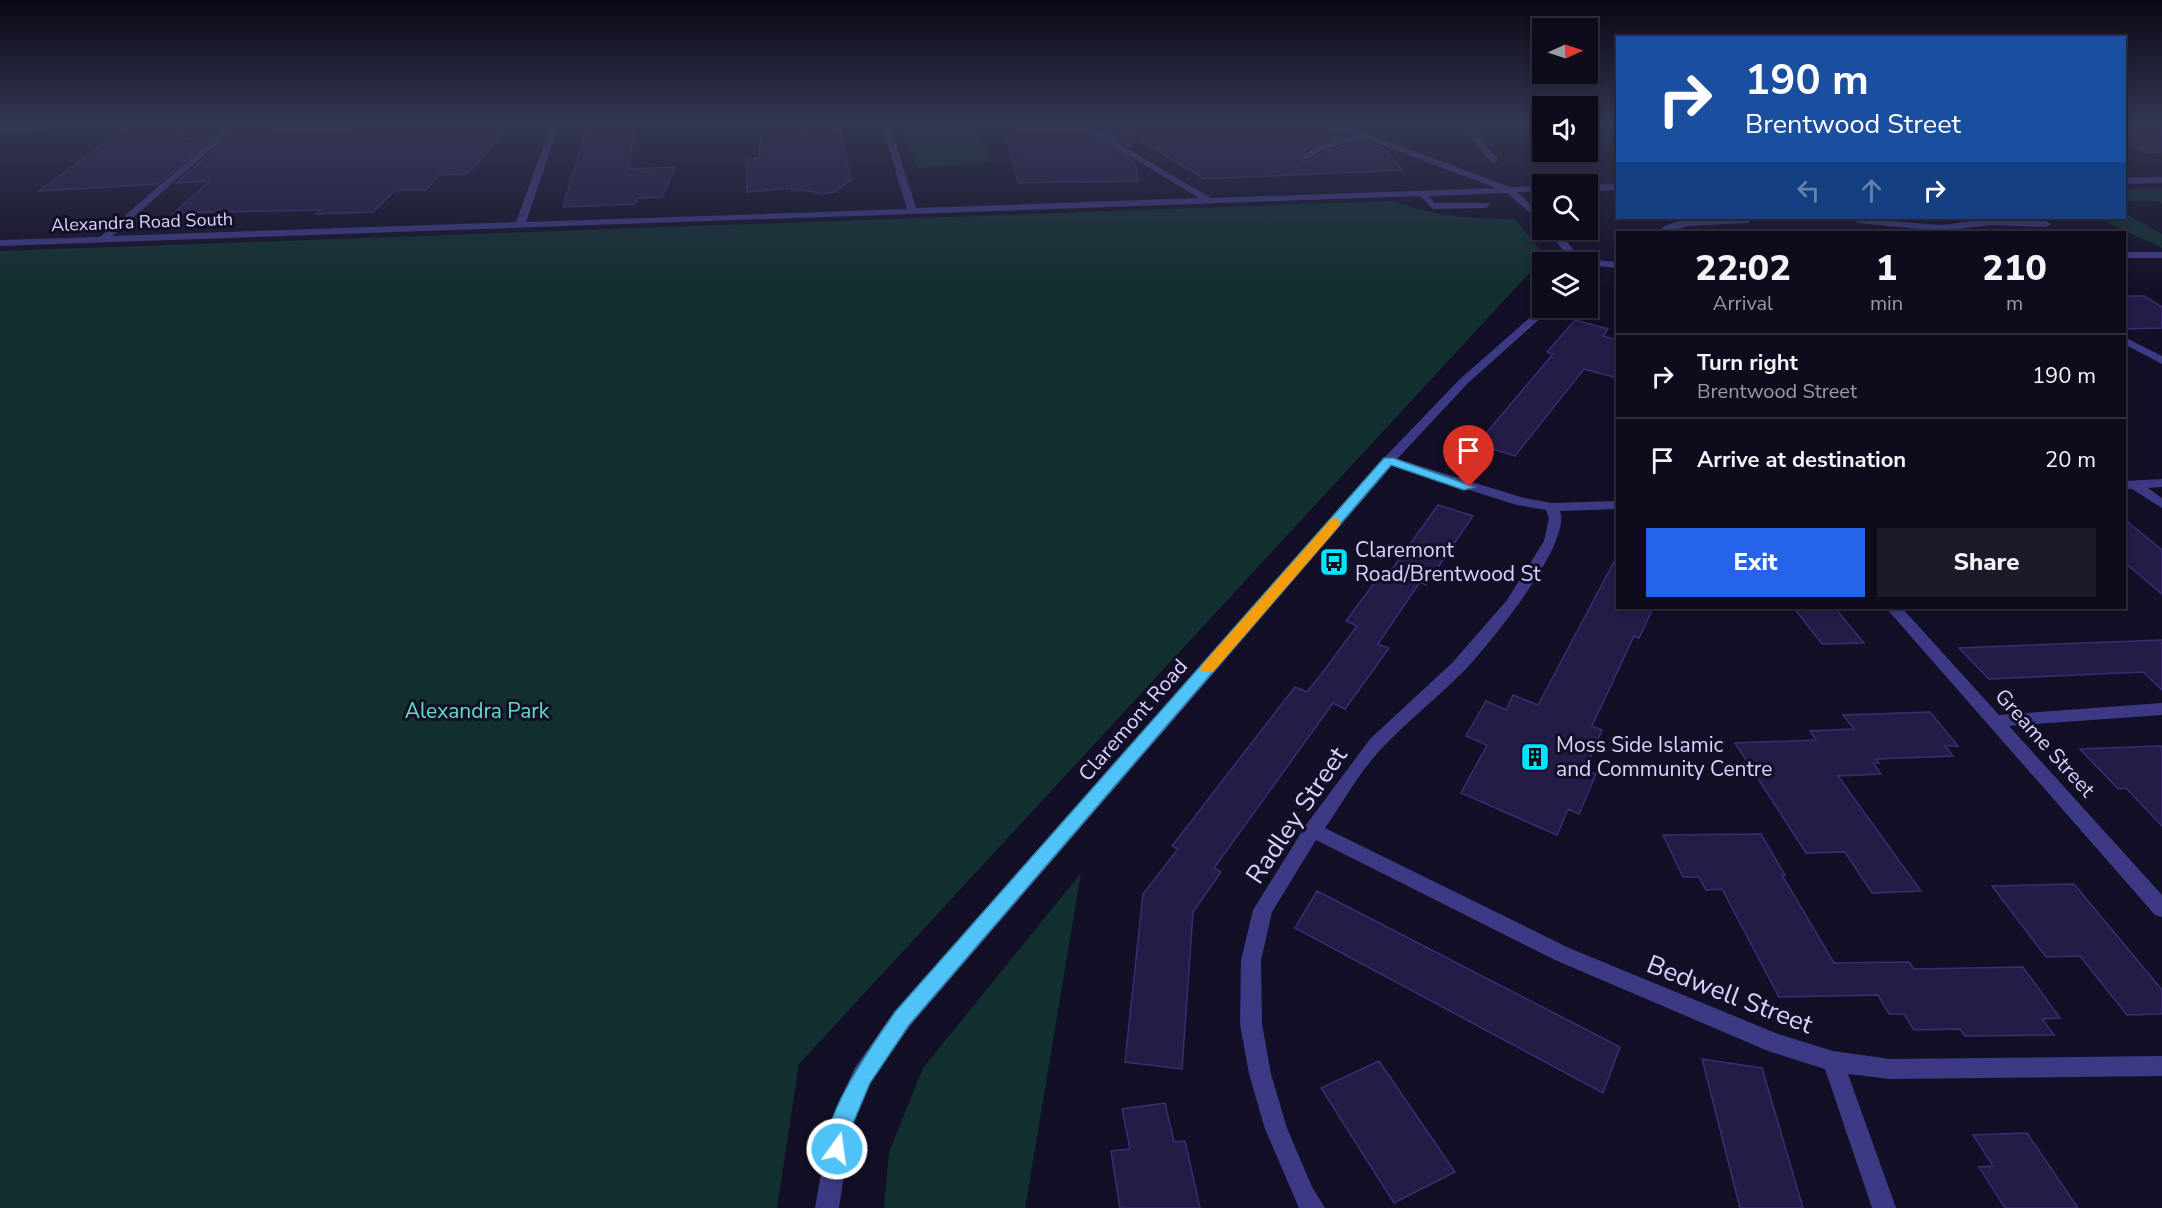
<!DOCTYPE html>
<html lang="en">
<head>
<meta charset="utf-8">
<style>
  :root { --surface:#0e0b1c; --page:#1c1929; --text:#f1f3f6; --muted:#9b9ba3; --line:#2e2b3b; --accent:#2563eb }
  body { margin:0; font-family:"Nunito Sans",sans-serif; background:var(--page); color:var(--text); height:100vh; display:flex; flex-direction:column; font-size:22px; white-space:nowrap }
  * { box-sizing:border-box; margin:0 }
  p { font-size:20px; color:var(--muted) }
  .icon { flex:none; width:33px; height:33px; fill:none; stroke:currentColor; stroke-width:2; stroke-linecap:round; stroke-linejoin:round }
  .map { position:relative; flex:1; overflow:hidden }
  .sheet { position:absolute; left:1616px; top:231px; width:510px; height:378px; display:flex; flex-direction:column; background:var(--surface); border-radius:0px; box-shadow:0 3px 9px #0003,0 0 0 2px var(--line) }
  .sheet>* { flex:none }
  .banner { position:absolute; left:1616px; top:36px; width:510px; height:183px; border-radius:0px; box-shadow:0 3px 9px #0003,0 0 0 2px var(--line); background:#1a4fa0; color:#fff; overflow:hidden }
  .needle { width:39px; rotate:87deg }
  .fabs { position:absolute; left:1532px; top:18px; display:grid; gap:12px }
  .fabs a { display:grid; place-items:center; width:66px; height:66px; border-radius:0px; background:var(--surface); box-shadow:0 3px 9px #0003,0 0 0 2px var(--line); font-size:30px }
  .pin { position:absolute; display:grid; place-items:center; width:51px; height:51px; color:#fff; margin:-62px -26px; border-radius:50% 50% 50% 0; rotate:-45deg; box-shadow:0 0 6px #0007 }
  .pin .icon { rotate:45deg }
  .me { position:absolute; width:66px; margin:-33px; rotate:14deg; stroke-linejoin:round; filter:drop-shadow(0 0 4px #0008) }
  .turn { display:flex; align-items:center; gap:21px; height:126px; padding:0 30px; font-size:27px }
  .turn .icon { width:78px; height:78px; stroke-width:2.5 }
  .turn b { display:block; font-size:42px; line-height:51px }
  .lanes { display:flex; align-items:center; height:57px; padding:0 30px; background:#0003; justify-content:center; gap:30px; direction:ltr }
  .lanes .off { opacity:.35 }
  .eta { display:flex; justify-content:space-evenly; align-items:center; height:102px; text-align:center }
  .eta b { font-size:36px; font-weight:800; line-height:42px }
  .primary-button { display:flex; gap:12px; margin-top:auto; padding:12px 30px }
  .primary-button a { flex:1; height:69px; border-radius:0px; background:var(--accent); color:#fff; font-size:24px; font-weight:800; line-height:69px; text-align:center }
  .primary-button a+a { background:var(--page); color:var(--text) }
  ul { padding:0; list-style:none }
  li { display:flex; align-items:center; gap:18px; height:84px; padding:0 30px; border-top:2px solid var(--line) }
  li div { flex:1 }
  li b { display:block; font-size:22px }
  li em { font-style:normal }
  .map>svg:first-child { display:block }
  .green { fill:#12302f }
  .building { fill:#241b47; stroke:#3b2d73; stroke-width:1.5 }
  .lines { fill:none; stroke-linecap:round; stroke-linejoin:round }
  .minor { fill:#3d3a85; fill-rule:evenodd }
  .route { fill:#4fc3f7; stroke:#337fa1; stroke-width:1.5 }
  .slow { fill:#f59e0b }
  .labels { text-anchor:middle; stroke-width:6; stroke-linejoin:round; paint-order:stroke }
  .far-street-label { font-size:18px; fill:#d9d4ff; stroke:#130f26 }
  .poi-label { font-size:21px; fill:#d9d4ff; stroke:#130f26; text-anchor:start }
  .park-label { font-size:21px; fill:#5fe0c0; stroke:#130f26 }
  .street-label { font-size:21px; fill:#d9d4ff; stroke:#130f26 }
  .near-street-label { font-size:26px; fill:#d9d4ff; stroke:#130f26 }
</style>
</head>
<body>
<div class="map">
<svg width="2162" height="1208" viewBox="0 0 2162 1208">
  <rect width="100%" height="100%" fill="#130f26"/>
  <path class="green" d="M900 122H972L992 162 917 168Z
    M2124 189H2162V204L2156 201H2124Z
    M1393 201C1433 216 1472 219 1515 219L1545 256 799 1064 777 1208H0V251Z
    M2124 213 2162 234V248L2098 218H2124Z
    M1081 873 1025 1208H884L889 1152 923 1068Z"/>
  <path class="building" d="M199 122 179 139 213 137 158 184 39 191 128 126Z
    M476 122H513L472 169 464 174 439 175 426 190H395L373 212 316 214 321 210 174 213 210 181 176 183 230 136 265 134 272 129 474 125Z
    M588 122H635L629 169 675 167 662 197 638 198 635 204 563 207Z
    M805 122H838L851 180 834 192 823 194 803 190 792 191 791 188 747 192 746 159 759 158 761 135 806 132Z
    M1115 122H1323L1349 135 1315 144 1302 153 1301 161H1310L1323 152 1363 140 1385 149 1402 170 1204 179 1126 131 1130 148 1093 126 1121 125Z
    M2162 126V152L2147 153 2124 142V127Z
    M1077 127 1134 161 1139 181 1018 183 1007 138 1019 137 1017 129Z
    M2124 296H2144L2162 307V328L2124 329Z
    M1575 320 1608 329 1603 336 1617 340V378L1584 369 1515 456 1477 444 1553 354 1547 352Z
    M1438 505 1473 516 1426 585 1420 582 1378 644 1389 648 1345 709 1333 703 1214 868 1221 872 1193 912 1182 1069 1125 1062 1143 894 1178 849 1172 846 1295 687 1307 692 1323 672 1357 626 1346 621 1384 570 1390 572Z
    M2124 519 2162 550V594L2124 562Z
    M1617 556V608H1653L1639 638 1634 636 1592 726 1602 730 1585 770 1596 774 1579 814 1568 809 1557 835 1461 793 1487 745 1466 736 1486 701 1506 710 1513 695 1538 705Z
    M1794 608H1835L1864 643 1822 644Z
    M2162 640V690L2143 672 1989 679 1959 648Z
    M1930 712 1958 746H1945L1953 756 1876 759 1879 763H1873L1881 774 1838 776 1921 891 1872 893 1845 852 1806 853 1735 743 1816 740 1810 731 1854 729 1843 715Z
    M2162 746V826L2126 788 2118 789 2080 749Z
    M1761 834 1785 875H1782L1834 963 1909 962 1914 969 2023 967 2060 1018 2042 1019 2054 1035 1965 1036 1960 1029 1914 1030 1904 1014H1889L1878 995 1779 997 1722 889 1706 890 1699 877H1683L1663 835Z
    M2074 884 2162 990V1014L2127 1015 2080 956 2046 957 1992 886Z
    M1317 891 1620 1047 1603 1093 1295 928Z
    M1702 1059 1762 1068 1803 1208H1740Z
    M1379 1061 1455 1172 1394 1203 1321 1088Z
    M1165 1103 1174 1142 1185 1141 1200 1208H1120L1111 1151 1130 1149 1122 1109Z
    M2027 1133 2078 1208H2005L1979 1167 1993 1166 1973 1135Z"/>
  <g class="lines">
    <path class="minor" d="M10 122H19L11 128 68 122 49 130 0 133V128Z
      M233 122H242L112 236 516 222 552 122H560L526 222 907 209 881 122H889L916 208 1199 198 1073 122H1082L1211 198 1496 188 1363 138 1322 150 1309 159H1303V155L1316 146 1356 135 1325 122H1336L1510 187 1542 186V192H1517L1542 215V223L1507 193 1429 196 1435 203H1489L1490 205 1486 208 1433 209 1420 196 0 246V240L100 237Z
      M1457 122H1465L1497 158V162H1491Z
      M2162 177V183L2124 184V178Z
      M1617 184V190L1587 191V185Z
      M1746 218 1749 219V223L1688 226 1667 232H1657C1675 214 1722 219 1746 218Z
      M1855 218 1941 225 1990 219 2046 221 2051 224 2046 227 1990 225 1941 231 1858 223 1853 220Z
      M1547 230H1557L1572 248 1576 258 1617 262V268L1587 265V262H1568L1562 249Z
      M2124 252H2162V258H2124Z
      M1542 307 1552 308 1468 383 1397 459 1524 498 1552 503 1617 501V509L1560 511C1572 544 1488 646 1464 671 1438 697 1409 720 1384 746 1361 769 1344 801 1325 828L1569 948 1778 1034 1833 1051 1890 1059 2162 1056V1076L1890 1079 1848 1074 1896 1208H1872L1825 1069 1768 1051 1555 960 1316 840 1272 912 1261 960 1262 1024 1271 1074 1287 1128 1312 1187 1325 1208H1299L1265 1129 1249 1074 1240 1024 1241 960 1253 910 1306 825 1370 739 1453 662 1507 600 1544 541 1549 518 1546 510 1517 505 1392 466 910 1026 870 1083 851 1128 839 1208H815L829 1128 854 1069 894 1012 1384 458 1460 379Z
      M2124 337 2162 356V364L2124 344Z
      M2162 479V487L2148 488 2162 498V508L2132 489H2124V481Z
      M1886 608H1902L1999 715 2162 703V715L2009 726 2162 895V917L2155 915Z"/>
  </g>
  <linearGradient id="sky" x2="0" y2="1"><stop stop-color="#0a0815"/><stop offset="0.42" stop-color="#333752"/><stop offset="1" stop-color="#333752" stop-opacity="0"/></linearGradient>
  <rect width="2162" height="291" fill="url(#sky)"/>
  <path class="route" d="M1384 458H1393L1475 487 1464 490 1391 465 909 1025 870 1083 851 1128 844 1156 837 1159 829 1156C815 1123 876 1040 895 1012Z"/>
  <path class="slow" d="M1335 518 1340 519V525L1213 672H1202L1200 668 1202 665 1331 519Z"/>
  <defs>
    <g id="bus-square" transform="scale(1.5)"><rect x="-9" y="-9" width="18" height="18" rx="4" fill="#00e5ff" stroke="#130f26"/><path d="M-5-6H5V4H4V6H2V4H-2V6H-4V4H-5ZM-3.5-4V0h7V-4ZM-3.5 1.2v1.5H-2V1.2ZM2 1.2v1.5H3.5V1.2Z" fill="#111"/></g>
    <g id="building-square" transform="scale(1.5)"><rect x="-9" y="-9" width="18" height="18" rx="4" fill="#00e5ff" stroke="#130f26"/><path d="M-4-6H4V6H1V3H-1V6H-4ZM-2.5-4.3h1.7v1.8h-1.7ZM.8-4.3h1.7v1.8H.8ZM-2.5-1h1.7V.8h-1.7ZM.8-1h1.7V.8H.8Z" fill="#111"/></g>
  </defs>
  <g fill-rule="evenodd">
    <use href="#bus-square" x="1334" y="562"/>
    <use href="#building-square" x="1535" y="757"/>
  </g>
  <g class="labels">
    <g class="far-street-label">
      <text transform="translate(142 222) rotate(-2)" y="6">Alexandra Road South</text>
    </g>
    <g class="poi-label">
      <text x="1355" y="557">Claremont<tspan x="1355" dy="24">Road/Brentwood St</tspan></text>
      <text x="1556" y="752">Moss Side Islamic<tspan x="1556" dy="24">and Community Centre</tspan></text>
    </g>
    <g class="park-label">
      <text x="477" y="718">Alexandra Park</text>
    </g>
    <g class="street-label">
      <text transform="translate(1133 720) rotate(-49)" y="7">Claremont Road</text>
      <text transform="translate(2045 743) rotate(48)" y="7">Greame Street</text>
    </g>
    <g class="near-street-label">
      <text transform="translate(1296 815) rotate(-56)" y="9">Radley Street</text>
      <text transform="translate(1730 994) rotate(21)" y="9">Bedwell Street</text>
    </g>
  </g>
</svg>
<div class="fabs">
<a><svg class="needle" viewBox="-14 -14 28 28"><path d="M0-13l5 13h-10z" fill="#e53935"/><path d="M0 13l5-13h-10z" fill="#9b9ba3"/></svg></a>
<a><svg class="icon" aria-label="sound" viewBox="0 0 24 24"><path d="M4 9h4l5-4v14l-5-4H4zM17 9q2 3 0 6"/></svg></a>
<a><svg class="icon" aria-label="search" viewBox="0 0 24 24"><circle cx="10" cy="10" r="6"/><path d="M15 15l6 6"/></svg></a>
<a><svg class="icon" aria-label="layers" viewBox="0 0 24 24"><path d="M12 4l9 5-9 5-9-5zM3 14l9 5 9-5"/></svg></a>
</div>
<div class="pin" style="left:1469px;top:487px;background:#d93025"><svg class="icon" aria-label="arrive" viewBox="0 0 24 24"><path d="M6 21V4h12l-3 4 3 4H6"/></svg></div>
<svg class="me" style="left:837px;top:1149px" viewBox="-20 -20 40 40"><circle r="17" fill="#4fc3f7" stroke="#fff" stroke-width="3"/><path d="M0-11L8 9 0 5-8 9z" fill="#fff"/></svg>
<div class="banner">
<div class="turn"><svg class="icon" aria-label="right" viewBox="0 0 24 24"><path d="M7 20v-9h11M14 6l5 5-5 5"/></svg><div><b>190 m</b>Brentwood Street</div></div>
<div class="lanes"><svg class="icon off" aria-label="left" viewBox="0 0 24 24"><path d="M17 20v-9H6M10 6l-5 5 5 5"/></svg><svg class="icon off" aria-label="ahead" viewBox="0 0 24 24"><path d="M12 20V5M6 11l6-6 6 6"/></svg><svg class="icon" aria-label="right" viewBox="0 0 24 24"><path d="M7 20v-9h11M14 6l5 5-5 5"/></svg></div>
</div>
<section class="sheet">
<div class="eta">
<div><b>22:02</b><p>Arrival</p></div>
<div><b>1</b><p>min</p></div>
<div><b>210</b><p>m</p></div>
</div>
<ul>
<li><svg class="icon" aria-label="right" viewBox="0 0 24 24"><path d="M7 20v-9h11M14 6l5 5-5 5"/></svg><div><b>Turn right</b><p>Brentwood Street</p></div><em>190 m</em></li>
<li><svg class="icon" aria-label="arrive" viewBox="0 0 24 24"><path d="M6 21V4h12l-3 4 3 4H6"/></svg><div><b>Arrive at destination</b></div><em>20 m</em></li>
</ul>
<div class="primary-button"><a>Exit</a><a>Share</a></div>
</section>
</div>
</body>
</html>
